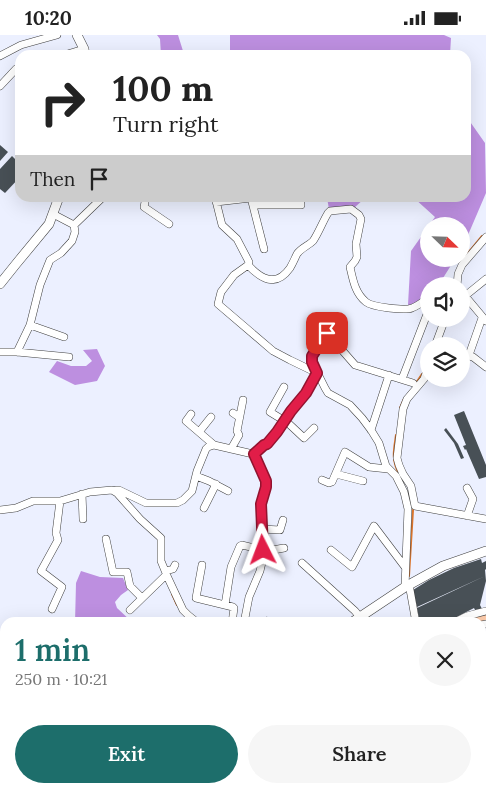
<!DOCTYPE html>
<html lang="en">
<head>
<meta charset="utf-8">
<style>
  :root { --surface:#fff; --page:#f6f6f6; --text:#222; --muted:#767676; --accent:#1d6e6b }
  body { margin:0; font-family:Lora,serif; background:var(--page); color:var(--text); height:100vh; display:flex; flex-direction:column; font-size:19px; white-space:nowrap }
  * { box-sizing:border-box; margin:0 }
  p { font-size:16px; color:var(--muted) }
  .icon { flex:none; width:28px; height:28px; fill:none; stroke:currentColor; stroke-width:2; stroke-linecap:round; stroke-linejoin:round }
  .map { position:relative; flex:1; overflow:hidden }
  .panel { position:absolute; left:0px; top:582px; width:486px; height:176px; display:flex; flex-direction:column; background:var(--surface); border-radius:15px 15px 0 0; box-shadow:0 5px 20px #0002 }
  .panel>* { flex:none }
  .top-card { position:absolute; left:15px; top:15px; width:456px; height:152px; border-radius:15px; box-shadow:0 5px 20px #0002; background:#fff; color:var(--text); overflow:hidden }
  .needle { width:32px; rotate:113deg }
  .buttons { position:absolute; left:420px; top:182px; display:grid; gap:10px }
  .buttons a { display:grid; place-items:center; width:50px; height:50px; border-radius:50%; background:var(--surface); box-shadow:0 5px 20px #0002; font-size:25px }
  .pin { position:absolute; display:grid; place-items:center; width:42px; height:42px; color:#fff; margin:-21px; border-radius:10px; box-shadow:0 2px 8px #0006 }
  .me { position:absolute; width:55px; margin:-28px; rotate:357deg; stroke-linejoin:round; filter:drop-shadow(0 0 4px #0008) }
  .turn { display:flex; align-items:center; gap:18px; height:105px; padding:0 15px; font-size:22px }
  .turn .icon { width:65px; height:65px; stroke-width:2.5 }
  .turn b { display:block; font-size:35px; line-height:42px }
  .then { display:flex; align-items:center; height:48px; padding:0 15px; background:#0003; gap:10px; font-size:19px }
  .round { display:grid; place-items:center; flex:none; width:52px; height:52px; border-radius:26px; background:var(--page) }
  .head { display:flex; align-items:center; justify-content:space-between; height:85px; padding:0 15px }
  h1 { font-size:30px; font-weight:600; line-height:38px; color:var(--accent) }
  .cta { display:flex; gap:10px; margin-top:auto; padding:10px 15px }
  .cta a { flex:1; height:58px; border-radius:30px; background:var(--accent); color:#fff; font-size:20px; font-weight:600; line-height:58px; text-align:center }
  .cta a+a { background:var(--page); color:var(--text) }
  .status { display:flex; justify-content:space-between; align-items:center; height:35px; padding:0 25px; background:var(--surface); direction:ltr }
  .status svg { height:14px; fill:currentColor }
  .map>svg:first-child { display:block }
  .forest { fill:#bd8fe0 }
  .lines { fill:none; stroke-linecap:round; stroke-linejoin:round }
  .stream { stroke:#da742b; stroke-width:2 }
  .river { stroke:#fccbab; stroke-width:12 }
  .building { fill:#485056 }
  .minor-casing { stroke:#404040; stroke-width:8 }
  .tertiary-casing { stroke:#404040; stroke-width:10 }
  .minor { stroke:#fff; stroke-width:7 }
  .tertiary { stroke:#fff; stroke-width:9 }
  .route-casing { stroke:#92132f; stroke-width:12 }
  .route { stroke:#e11d48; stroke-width:9 }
</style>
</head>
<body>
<div class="status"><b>10:20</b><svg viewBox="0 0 49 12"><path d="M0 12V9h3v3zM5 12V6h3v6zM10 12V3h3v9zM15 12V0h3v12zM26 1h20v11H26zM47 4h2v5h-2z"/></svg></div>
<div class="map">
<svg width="486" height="758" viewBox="0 0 486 758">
  <rect width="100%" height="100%" fill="#ecf0ff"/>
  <path class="forest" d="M157 0H178L183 16 181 20H161L160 4Z
    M230 0H444L451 3 450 20H230Z
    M466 81 485 108 486 158 465 207 461 213V191H429V224H455L438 251H429V259L419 267 408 270 411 216 435 182 414 163 466 162Z
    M327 163H365L354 173 329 174Z
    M97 314 105 331 97 346 75 350 49 337 57 326 71 331H86L92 326 83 315Z
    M81 536 100 542 123 543 128 555 121 560 115 567 117 573 132 587 75 588 76 548Z"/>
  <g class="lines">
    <path class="stream" d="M463 224 482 201
      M425 330 429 321
      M416 348 422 339
      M400 373 404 364
      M396 400C394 415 391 424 399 439
      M409 541 413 475
      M172 559 177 570
      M269 584 278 588
      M481 745 486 740
      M133 758 134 756 147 757
      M467 758 472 754"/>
    <path class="river" d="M469 588 486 582"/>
  </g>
  <path class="building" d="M0 110 8 117 0 126Z
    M12 121 20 129V142L5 158 0 154V134Z
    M464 376 486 430V442L479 444 466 414 465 415 463 411 466 410 454 380Z
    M446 393 458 409 464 423 461 424 454 408 444 395Z
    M481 524 482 528 486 526V534L485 535 486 546 480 570 482 574 475 575 474 573 445 588H420L417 573 485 541 417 572 413 555 429 545 454 533Z"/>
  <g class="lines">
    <g class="minor-casing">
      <path id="minor" d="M64 20 84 14
        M0 21 21 10 57 0
        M0 51 16 34 20 33
        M146 162 144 172 169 189
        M215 162 222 190 237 204 249 227 248 230 234 240 221 257 218 269 273 316 290 325 317 338 306 358 291 375 277 397 267 409 264 410 253 419
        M216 167 251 163 264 214
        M253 170H301L300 162
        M53 179 74 190 103 162
        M248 230C261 244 276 253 290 233 293 228 295 223 297 219 301 213 308 211 313 206 318 199 323 186 328 178L330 176 351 174 359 180 361 184 356 209 357 222 355 226 350 232C353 245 355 258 366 267 372 272 405 276 412 273 418 271 424 266 429 262
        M457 251 458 239 462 230 486 202
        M461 256 486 286
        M465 261 486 244
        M30 290 64 302
        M435 311 445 284
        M0 317H17L69 322
        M17 317 30 290 40 250 50 225 61 218 72 206 75 197 74 190
        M461 319 473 322 486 332
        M469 320 482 283
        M429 330 424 344 407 364 403 374 397 423 399 430 403 439 411 451 415 471 486 484
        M402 344 429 274
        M284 352 270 377 288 388 304 403 314 393
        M233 378 239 382
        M191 379 186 386 214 410
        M371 395 389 340
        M199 397 211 382
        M231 414 239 400 237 396 243 365
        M336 439 363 446
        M196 441 209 446 228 456
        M322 445 329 448 332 447 345 417 369 432 388 434
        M116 455H119L146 468H177L183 465 192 456 197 436 206 414 208 412 214 410 253 419
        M82 459 83 484
        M204 473 216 449
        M0 475 16 473 33 466H60L90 457 112 455 117 458 140 484 161 503V526L168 543 183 575 188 580 198 588
        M467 481 473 464 467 453
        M262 494 280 495 283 485
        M106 504 113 537H127L130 551 142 563
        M331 515 352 532 374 491 405 532
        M302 528 355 576 359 581
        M202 530 196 563 233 572 234 573 232 588
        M166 536 173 534 175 530
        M409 549 416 588
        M405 552 408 474 404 457 396 441 386 431 379 408 371 395 362 383 350 370 328 358 325 353 312 327V321L327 298 355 330 413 348
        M225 570 231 532 240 511 242 510C258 514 267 517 284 513
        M52 574 62 552 41 536 58 505 56 498 60 466
        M130 575 164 542 167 541
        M244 588 249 562 260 536 264 519 262 494 261 469 266 452V446L253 419
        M266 588 267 586 270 588
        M453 588 467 581 486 576
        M481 590 486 589
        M481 688 486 684
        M481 725 486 728
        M147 754H166
        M341 754 348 758
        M20 758 21 754
        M239 758 240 754
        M258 758 260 754
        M308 758 311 754
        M394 758 396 754
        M435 758 438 754"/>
    </g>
    <g class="tertiary-casing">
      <path id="tertiary" d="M77 0 84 14 85 20
        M0 249 16 229 49 189 59 162
        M351 588 405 552 443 531 486 516
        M0 675 5 678"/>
    </g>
    <use href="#minor" class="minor"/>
    <use href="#tertiary" class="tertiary"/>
  </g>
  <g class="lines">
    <g class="route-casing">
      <path id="route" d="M263 515 261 469 266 452V446L254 419 264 410 267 409 277 397 291 376 306 358 317 338 312 327V321L327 298"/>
    </g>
    <use href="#route" class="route"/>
  </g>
</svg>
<div class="buttons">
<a><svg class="needle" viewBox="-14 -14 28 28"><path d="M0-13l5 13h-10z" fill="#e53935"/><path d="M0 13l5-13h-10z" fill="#767676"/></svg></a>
<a><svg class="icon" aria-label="sound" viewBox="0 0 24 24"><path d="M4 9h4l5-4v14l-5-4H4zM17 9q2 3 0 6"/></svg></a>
<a><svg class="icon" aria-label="layers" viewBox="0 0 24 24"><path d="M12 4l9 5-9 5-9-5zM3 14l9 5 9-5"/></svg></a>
</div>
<div class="pin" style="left:327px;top:298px;background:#d93025"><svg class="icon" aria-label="arrive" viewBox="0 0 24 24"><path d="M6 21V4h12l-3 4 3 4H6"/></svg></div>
<svg class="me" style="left:263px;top:515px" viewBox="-20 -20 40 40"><path d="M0-17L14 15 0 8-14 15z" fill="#e11d48" stroke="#fff" stroke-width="4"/></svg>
<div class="top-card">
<div class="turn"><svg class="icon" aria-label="right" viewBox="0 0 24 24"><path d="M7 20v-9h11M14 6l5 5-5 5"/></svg><div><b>100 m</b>Turn right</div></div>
<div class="then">Then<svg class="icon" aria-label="arrive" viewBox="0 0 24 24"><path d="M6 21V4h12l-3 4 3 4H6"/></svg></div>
</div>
<section class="panel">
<div class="head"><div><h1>1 min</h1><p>250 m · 10:21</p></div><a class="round"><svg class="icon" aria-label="close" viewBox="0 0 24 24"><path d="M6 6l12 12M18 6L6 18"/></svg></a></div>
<div class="cta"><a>Exit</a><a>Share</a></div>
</section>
</div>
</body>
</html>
